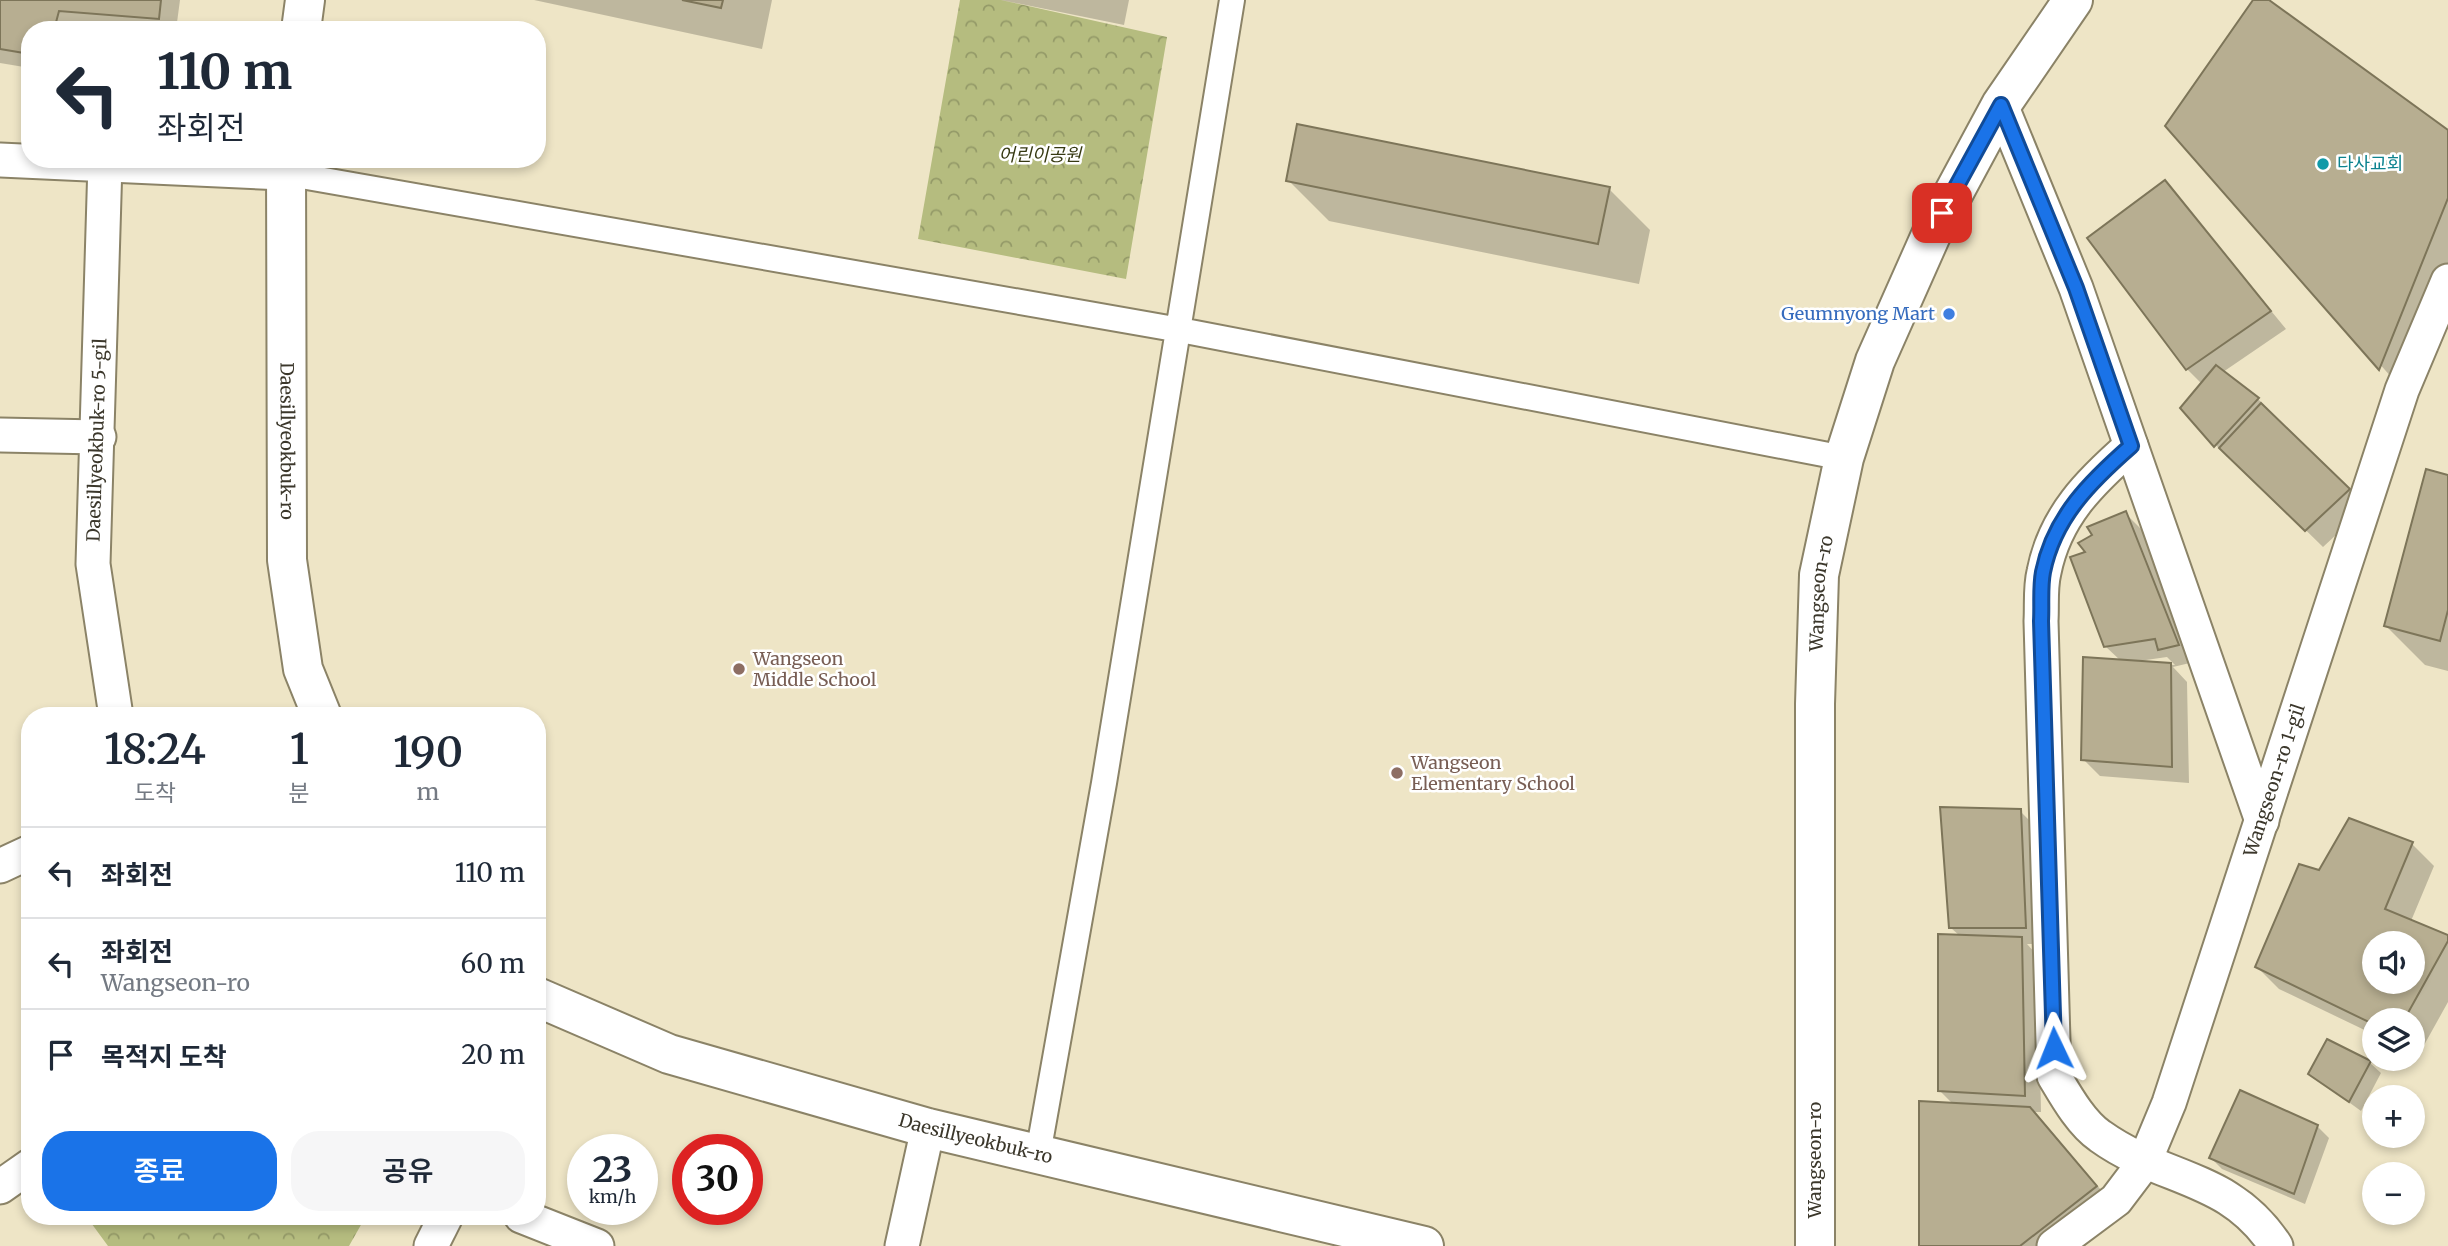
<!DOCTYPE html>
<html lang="ko">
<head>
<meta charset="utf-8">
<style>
  :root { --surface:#fff; --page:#f6f6f7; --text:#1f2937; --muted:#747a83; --line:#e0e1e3; --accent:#1a73e8 }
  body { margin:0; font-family:Merriweather,"Noto Sans KR",serif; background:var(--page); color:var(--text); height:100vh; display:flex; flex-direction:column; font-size:26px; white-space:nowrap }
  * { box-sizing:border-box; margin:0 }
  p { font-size:23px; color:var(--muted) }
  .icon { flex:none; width:38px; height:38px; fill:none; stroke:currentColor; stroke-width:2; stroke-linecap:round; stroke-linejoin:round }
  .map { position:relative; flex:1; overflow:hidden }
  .side { position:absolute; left:21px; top:707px; width:525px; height:518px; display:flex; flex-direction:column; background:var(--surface); border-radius:28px; box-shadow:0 4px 10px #0003 }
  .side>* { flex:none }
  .banner { position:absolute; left:21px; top:21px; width:525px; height:147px; border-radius:28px; box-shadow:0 4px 10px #0003; background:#fff; color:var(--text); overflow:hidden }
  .fabs { position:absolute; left:2362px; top:931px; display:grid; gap:14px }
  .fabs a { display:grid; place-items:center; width:63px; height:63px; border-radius:50%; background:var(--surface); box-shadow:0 4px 10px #0003; font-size:35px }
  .speed { position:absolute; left:567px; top:1134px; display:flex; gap:14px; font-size:35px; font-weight:700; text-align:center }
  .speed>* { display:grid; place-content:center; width:91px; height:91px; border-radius:50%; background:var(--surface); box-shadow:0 4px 10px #0003; line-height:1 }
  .speed small { font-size:18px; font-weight:400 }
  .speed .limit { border:10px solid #d22; background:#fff; color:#111 }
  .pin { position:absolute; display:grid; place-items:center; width:60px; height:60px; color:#fff; margin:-30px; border-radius:14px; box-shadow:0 4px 10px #0006 }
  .me { position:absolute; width:77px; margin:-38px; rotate:358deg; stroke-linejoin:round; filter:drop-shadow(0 0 5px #0008) }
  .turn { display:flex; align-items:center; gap:24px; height:147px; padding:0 21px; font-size:32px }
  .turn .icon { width:91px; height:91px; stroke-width:2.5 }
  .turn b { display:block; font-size:49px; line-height:60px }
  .eta { display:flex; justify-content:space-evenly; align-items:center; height:119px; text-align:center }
  .eta b { font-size:42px; font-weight:600; line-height:49px }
  .action { display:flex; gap:14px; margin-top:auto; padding:14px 21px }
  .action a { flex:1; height:80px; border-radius:28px; background:var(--accent); color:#fff; font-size:28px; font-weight:600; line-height:80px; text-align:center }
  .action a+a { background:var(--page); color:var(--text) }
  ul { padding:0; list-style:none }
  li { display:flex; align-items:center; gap:21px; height:91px; padding:0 21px; border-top:2px solid var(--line) }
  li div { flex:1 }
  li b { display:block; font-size:26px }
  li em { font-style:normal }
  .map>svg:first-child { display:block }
  .park { fill:url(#park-crowns) }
  .shadow { fill:#0003; fill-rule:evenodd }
  .building { fill:#b7ae91; stroke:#7d7559; stroke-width:2; fill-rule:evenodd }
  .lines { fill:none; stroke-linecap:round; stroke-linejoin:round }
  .pedestrian-casing { stroke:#8b8367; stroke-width:28 }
  .minor-casing { stroke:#8b8367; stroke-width:37 }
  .tertiary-casing { stroke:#8b8367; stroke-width:42 }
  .secondary-casing { stroke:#8b8367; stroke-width:42 }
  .pedestrian { stroke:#fff; stroke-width:24 }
  .minor { stroke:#fff; stroke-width:33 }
  .tertiary { stroke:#fff; stroke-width:38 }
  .secondary { stroke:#fff; stroke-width:38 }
  .route-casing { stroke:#114b97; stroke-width:18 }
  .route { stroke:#1a73e8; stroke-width:12 }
  .culture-dot { fill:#0f9aa8; stroke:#fff; stroke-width:2.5 }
  .shop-dot { fill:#3f7fe0; stroke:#fff; stroke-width:2.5 }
  .education-dot { fill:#8d6e63; stroke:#fff; stroke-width:2.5 }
  .labels { text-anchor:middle; stroke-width:5; stroke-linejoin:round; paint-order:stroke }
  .park-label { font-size:18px; font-style:italic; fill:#363912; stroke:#fff }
  .culture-label { font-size:18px; fill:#0d838f; stroke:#fff; text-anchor:start }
  .shop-label { font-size:18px; fill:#366cbe; stroke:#fff; text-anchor:end }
  .street-label { font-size:18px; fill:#3b372b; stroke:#fff }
  .education-label { font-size:18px; fill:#785e54; stroke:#fff; text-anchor:start }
</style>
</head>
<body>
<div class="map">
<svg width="2448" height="1246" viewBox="0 0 2448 1246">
  <defs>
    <pattern id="park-crowns" width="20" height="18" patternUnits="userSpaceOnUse" patternTransform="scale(1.75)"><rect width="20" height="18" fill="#b5bc7f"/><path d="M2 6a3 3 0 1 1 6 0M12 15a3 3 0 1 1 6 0" fill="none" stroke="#949a68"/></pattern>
  </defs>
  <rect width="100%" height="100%" fill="#eee5c6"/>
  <path class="park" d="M960 0H1001L1167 37 1126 279 918 239Z
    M86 1216H366L349 1246H108Z"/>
  <path class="shadow" d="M0 0H180L176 30H30V68L0 63Z
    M534 0H772L762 49Z
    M1001 0H1129L1124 25Z
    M2255 0H2266L2448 132V274L2402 389 2167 126Z
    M1288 180 1609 189 1650 230 1639 284 1329 221Z
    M2165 182 2286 329 2223 372 2258 399 2366 507 2323 547 2229 455 2227 457 2182 408 2202 384 2187 369Z
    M2448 477V671L2425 665 2385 625Z
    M2125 513 2142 530 2194 662 2173 667 2187 682 2189 783 2100 776 2083 759 2121 661 2105 646 2088 553ZM2167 657 2175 665 2139 663V661Z
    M2020 811 2037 828 2042 944H2027L2038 956 2041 1112H2032L2117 1208 2070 1246H1921L1954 1105 1939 1090 1960 936 1951 928Z
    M2412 844 2434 866 2411 921 2448 937V1002L2418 1056 2413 1054V1020H2375V1035L2279 989 2257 967 2320 872ZM2375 943H2413V982H2375Z
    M2369 1062 2381 1073 2361 1111 2310 1074Z
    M2317 1126 2329 1138 2305 1204 2222 1169 2211 1158Z"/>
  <path class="building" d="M0 0H161L159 19 59 11 54 30H30V54L0 49Z
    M682 0H723L721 8Z
    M2253 0H2269L2448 130V198L2379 370 2165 126Z
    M1297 124 1610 187 1598 244 1286 181Z
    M2165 180 2271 311 2186 370 2087 238Z
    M2216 365 2259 398 2214 447 2180 408Z
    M2261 403 2350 489 2305 531 2219 448Z
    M2426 469 2448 475V610L2440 641 2384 626Z
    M2126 511 2179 645 2158 650 2155 639 2104 647 2070 557 2085 552 2078 543 2092 535 2087 527Z
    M2083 657 2171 663 2172 767 2081 760Z
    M1940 807 2021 809 2026 928H1949Z
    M2349 818 2413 842 2385 909 2448 935V941L2404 1020H2375V1025L2255 967 2299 864 2319 870ZM2375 943H2413V982H2375Z
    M1938 934 2022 937 2025 1096 1938 1091Z
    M2327 1039 2371 1061 2349 1102 2308 1074Z
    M2240 1090 2318 1125 2294 1194 2209 1158Z
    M1919 1101 2030 1107 2097 1186 2020 1246H1919Z"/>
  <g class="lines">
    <g class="pedestrian-casing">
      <path id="pedestrian" d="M284 173 1180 330 1844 458
        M1038 1154 1104 783 1232 0"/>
    </g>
    <g class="minor-casing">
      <g id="minor">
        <path d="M2001 105 2076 288 2262 821"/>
        <path d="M0 160 284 173"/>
        <path d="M105 163 93 564 116 716"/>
        <path d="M0 435 99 437"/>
        <path d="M2131 446C2090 482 2055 516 2044 572 2040 588 2042 605 2041 621L2054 1076C2066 1096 2081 1123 2100 1136 2164 1182 2229 1174 2276 1246"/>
        <path d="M0 866 30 852"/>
        <path d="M0 1187 30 1166"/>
        <path d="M521 1216 597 1246"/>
        <path d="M431 1246 446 1216"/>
        <path d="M902 1246 928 1128"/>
        <path id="s1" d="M2054 1246 2116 1200 2144 1163 2169 1103 2402 390 2448 281"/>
      </g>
    </g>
    <g class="tertiary-casing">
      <g id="tertiary">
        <path d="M301 30 305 0"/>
        <path id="s2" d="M286 159 287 560 303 669 322 716"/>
        <path id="s3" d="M537 997 669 1054 928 1128 1424 1246"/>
      </g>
    </g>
    <g class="secondary-casing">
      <g id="secondary">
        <path id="s4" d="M1815 1246V704L1819 575 1844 458 1875 361 1931 235 2001 105 2073 0"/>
      </g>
    </g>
    <use href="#pedestrian" class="pedestrian"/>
    <use href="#minor" class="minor"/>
    <use href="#tertiary" class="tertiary"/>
    <use href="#secondary" class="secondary"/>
  </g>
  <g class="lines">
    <g class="route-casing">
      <path id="route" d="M1942 213 2001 105 2076 288 2131 446C2091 481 2054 517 2043 572 2040 588 2042 605 2041 621L2054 1048"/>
    </g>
    <use href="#route" class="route"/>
  </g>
  <circle class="culture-dot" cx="2323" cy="164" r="7"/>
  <circle class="shop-dot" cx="1949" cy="314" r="7"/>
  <g class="education-dot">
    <circle cx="739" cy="669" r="7"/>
    <circle cx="1397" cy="773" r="7"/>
  </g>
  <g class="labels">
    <g class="park-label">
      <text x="1040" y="161">어린이공원</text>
    </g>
    <g class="culture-label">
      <text x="2337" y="170">다사교회</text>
    </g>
    <g class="shop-label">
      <text x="1935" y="320">Geumnyong Mart</text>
    </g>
    <g class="street-label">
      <text transform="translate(97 440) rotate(-88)" y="6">Daesillyeokbuk-ro 5-gil</text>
      <text dy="6" stroke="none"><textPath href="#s2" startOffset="282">Daesillyeokbuk-ro</textPath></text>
      <text dy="6" stroke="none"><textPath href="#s4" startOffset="653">Wangseon-ro</textPath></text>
      <text dy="6" stroke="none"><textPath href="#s1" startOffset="528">Wangseon-ro 1-gil</textPath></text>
      <text dy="6" stroke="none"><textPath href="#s3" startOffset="462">Daesillyeokbuk-ro</textPath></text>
      <text transform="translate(1815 1160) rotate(-90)" y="6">Wangseon-ro</text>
    </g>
    <g class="education-label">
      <text x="753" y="665">Wangseon<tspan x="753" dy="21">Middle School</tspan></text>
      <text x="1411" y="769">Wangseon<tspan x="1411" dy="21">Elementary School</tspan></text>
    </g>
  </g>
</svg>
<div class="fabs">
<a><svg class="icon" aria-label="sound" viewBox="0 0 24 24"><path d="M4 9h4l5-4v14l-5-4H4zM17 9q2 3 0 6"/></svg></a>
<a><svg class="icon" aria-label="layers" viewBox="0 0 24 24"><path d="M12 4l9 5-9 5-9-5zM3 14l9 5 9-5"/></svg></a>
<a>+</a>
<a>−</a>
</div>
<div class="speed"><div>23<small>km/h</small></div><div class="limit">30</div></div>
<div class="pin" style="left:1942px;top:213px;background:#d93025"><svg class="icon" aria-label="arrive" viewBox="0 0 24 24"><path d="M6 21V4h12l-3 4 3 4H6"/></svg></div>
<svg class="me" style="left:2054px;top:1048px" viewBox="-20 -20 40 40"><path d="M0-17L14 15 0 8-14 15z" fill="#1a73e8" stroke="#fff" stroke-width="4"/></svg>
<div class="banner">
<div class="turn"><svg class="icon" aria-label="left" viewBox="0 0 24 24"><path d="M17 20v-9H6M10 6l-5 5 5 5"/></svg><div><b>110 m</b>좌회전</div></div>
</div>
<section class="side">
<div class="eta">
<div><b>18:24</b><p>도착</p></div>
<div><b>1</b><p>분</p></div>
<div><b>190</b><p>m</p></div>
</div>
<ul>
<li><svg class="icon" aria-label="left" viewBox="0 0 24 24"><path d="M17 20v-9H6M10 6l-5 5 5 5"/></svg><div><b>좌회전</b></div><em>110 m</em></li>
<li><svg class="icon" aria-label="left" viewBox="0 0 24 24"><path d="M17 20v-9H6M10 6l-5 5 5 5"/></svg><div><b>좌회전</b><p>Wangseon-ro</p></div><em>60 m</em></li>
<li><svg class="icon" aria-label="arrive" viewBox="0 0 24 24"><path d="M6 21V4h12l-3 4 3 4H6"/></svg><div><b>목적지 도착</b></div><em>20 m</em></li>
</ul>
<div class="action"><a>종료</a><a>공유</a></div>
</section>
</div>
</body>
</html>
